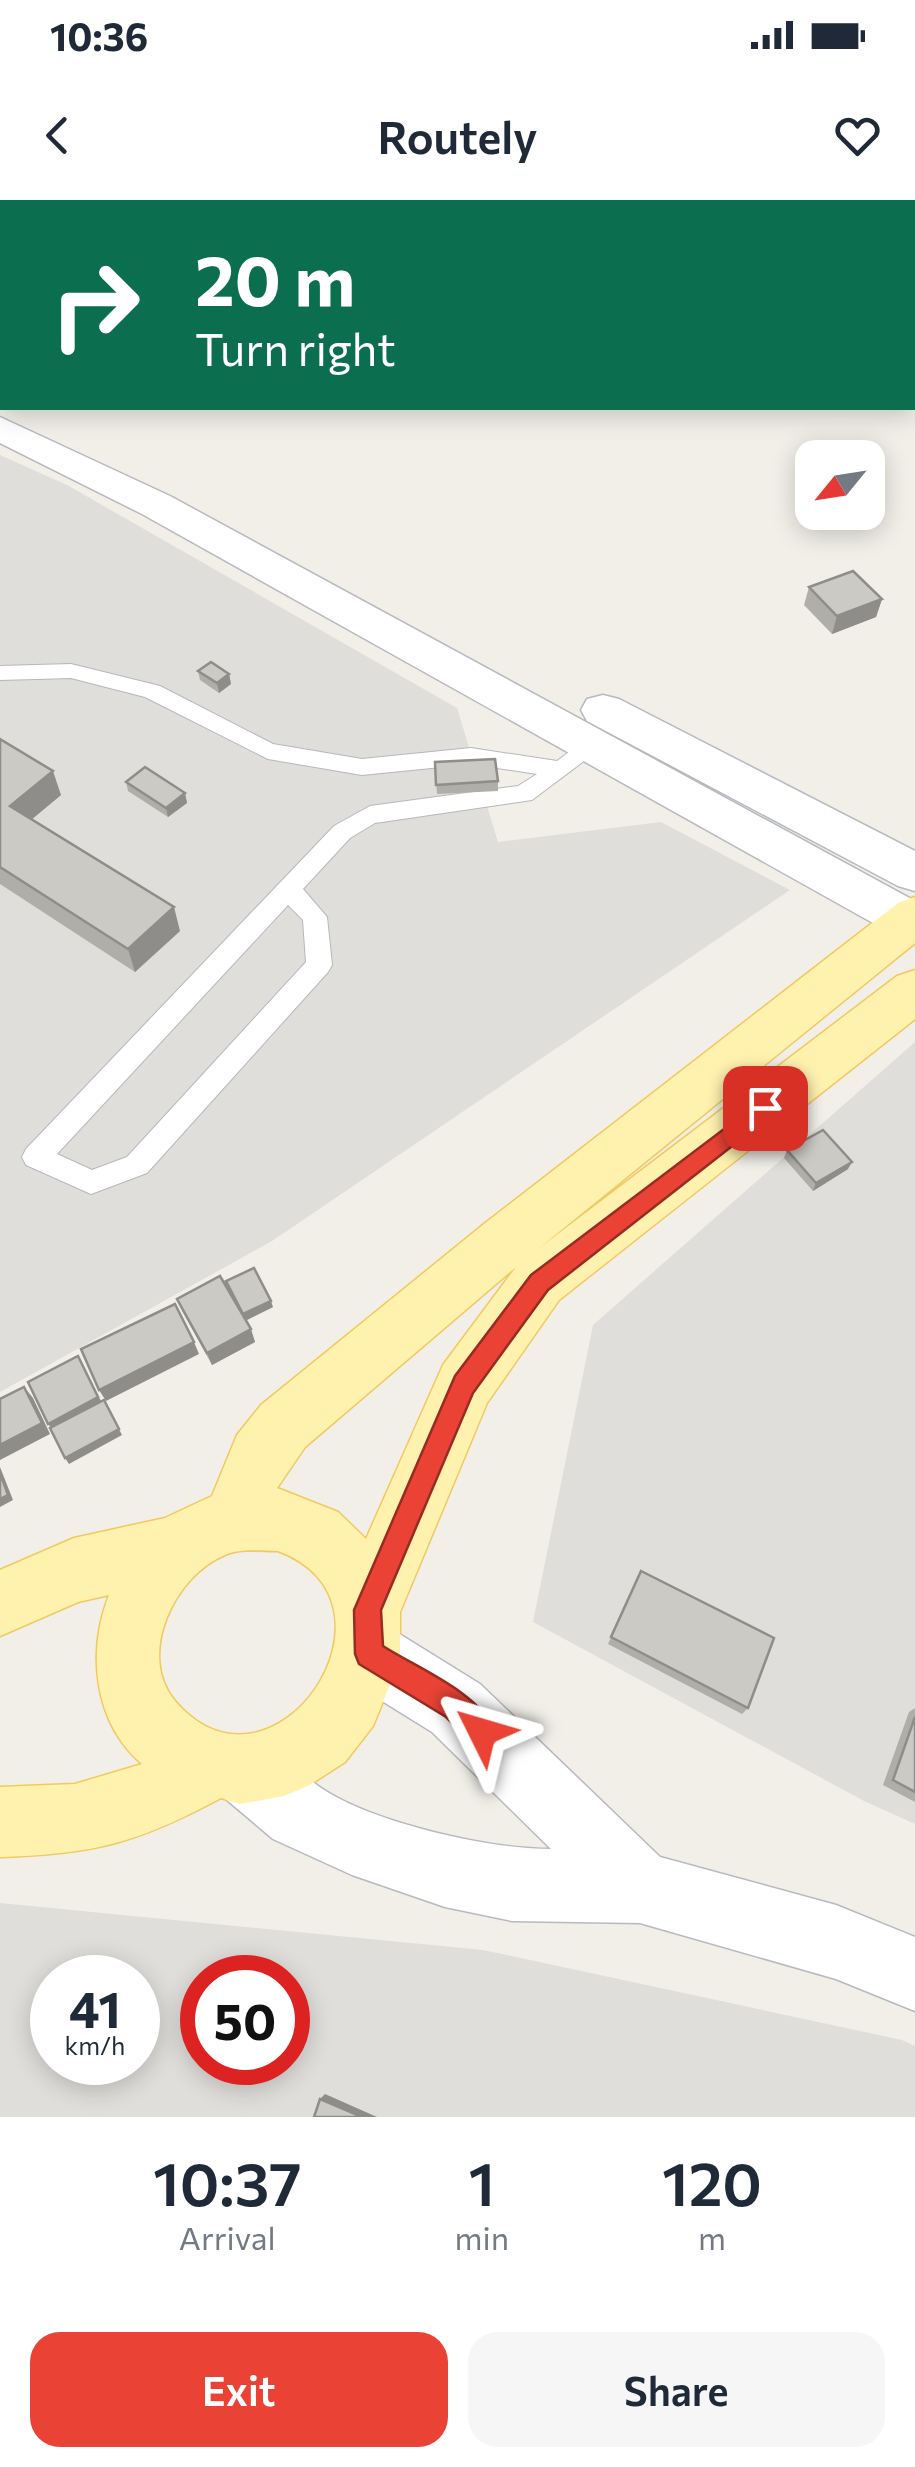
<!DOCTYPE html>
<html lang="en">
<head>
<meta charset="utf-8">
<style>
  :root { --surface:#fff; --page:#f6f6f7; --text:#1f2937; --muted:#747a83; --accent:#ea4335 }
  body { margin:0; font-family:Commissioner,sans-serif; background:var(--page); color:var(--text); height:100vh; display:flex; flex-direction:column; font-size:38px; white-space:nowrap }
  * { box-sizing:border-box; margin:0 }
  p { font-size:32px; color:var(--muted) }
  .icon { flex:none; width:55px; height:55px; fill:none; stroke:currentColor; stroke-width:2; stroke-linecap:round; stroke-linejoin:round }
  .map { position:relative; height:1917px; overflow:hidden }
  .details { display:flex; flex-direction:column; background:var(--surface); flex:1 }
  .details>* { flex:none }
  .hud { position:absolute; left:0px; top:0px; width:915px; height:210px; box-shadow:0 5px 25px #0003; background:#0b6e4f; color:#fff; overflow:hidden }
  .needle { width:65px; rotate:240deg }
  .controls { position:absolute; left:795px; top:240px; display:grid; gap:20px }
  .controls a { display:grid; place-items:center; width:90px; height:90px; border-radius:20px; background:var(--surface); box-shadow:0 5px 25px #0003; font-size:50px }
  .speed { position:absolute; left:30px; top:1755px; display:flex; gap:20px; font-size:50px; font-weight:700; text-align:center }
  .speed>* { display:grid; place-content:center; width:130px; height:130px; border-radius:50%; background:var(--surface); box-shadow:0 5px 25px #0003; line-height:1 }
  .speed small { font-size:25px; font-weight:400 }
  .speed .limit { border:15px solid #d22; background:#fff; color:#111 }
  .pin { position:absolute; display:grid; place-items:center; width:85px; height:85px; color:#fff; margin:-42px; border-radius:20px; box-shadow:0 5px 15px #0006 }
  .me { position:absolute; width:110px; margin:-55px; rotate:310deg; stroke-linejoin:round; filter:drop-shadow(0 0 8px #0008) }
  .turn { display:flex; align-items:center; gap:35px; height:210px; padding:0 30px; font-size:45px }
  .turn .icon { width:130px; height:130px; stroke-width:2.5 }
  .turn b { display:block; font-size:70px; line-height:85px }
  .eta { display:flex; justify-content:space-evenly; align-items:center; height:170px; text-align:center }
  .eta b { font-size:60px; font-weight:600; line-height:70px }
  .button { display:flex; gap:20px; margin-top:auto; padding:20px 30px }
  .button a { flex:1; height:115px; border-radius:30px; background:var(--accent); color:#fff; font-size:40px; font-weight:600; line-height:115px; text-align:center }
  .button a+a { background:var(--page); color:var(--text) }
  .status { display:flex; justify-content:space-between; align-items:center; height:70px; padding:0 50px; background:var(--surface); direction:ltr }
  .status svg { height:28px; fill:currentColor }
  header { display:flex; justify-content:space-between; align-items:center; height:130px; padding:0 30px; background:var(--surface); font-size:45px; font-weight:600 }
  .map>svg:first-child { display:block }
  .industrial { fill:#e0deda; fill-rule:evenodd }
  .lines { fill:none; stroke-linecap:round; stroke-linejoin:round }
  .lane-casing { stroke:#b5b8bc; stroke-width:2 }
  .secondary-casing { stroke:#b6babf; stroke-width:3 }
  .primary-casing { stroke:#f2c960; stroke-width:3 }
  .lane { fill:#fff; fill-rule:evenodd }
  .secondary { fill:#fff; fill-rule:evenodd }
  .primary { fill:#fff2af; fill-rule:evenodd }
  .wall { fill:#afaea9 }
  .shaded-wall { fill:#8f8d8a }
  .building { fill:#cccac5; stroke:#8f8d8a; stroke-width:2.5 }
  .route { fill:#ea4335; stroke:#982c22; stroke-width:2.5 }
</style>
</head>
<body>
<div class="status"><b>10:36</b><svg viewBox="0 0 49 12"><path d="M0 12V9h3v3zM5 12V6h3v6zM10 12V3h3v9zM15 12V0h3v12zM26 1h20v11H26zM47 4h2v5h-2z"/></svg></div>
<header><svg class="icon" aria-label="back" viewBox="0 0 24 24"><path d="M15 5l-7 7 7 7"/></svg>Routely<svg class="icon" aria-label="heart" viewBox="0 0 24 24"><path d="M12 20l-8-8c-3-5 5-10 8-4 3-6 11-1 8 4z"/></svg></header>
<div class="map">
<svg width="915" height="1917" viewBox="0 0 915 1917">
  <rect width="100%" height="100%" fill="#f1efe8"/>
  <path class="industrial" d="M0 255 67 285 457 508 498 642 661 622 790 690 272 1041 0 1192Z
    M915 842V1624L864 1601 533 1422 593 1125Z
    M0 1703 483 1750 902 1840 915 1846V1917H0ZM52 1778H138V1862H52ZM202 1778H288V1862H202Z"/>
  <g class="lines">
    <g class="lane-casing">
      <path id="lane" d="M71 464 160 486 273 544 362 559 471 548 557 561 585 540H601L604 546 532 600 375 623 350 638 303 689 327 717 332 765 328 772 147 973 91 994 26 965 22 957 26 949 334 626 370 606 518 586 537 574 471 564 362 575 268 559 145 497 71 478 0 480V466ZM288 705 303 720 306 762 127 957 92 970 57 954Z"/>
    </g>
    <g class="secondary-casing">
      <path id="secondary" d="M0 217 170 296 915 701V743L898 737 142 314 0 243Z
        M603 495 619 499 915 651V691L898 686 587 521 581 510 587 499Z
        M369 1421 393 1430 480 1484 660 1657 836 1705 915 1737V1811L836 1779 640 1723 512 1721 445 1707 352 1675 273 1639 221 1595 211 1570 221 1545 246 1535C276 1548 295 1570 321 1588 373 1623 489 1649 551 1649L432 1532 345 1478 336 1454 345 1430Z"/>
    </g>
    <g class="primary-casing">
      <path id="primary" d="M768 0H804L805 2H770Z
        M912 64 915 65V86H912Z
        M915 697V743L538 1049 897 776 915 770V819L559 1100 487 1203 400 1412V1460L373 1526 345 1562 308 1586 284 1596 240 1604 221 1598C137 1643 95 1654 0 1657V1587L75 1584 142 1564C93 1522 87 1451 109 1395L78 1402 0 1436V1370L74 1338 165 1318 212 1296 237 1235 261 1205 484 1024 898 703ZM516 1067 443 1165 366 1339 338 1312 277 1288 305 1247ZM278 1351C417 1402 274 1616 175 1501 136 1455 175 1375 225 1355 241 1348 261 1351 278 1351Z"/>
    </g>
    <use href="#lane" class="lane"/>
    <use href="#secondary" class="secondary"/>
    <use href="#primary" class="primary"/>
  </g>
  <path class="wall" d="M809 387 882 399 876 417 832 434 804 405Z
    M198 471 229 474 231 484 219 493 200 480Z
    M0 539 61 595 32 619 180 731 135 772 0 684Z
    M435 562 498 581V591L437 594Z
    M126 582 185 593 187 603 168 617 128 591Z
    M787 950 848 969 813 991 784 958Z
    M226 1081 273 1107 246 1120 255 1142 212 1165 182 1111 177 1099 240 1112Z
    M641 1371 748 1508 742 1514 608 1444Z
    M915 1508V1602L883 1585 909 1512Z"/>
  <path class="shaded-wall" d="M882 399 876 417 832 434 837 416Z
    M229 474 231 484 219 493 217 483Z
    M53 571 61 595 19 630 10 606Z
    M185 593 187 603 168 617 166 608Z
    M174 707 180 731 135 772 128 749Z
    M852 962 848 969 813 991 816 983Z
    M271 1101 273 1107 245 1121 243 1114Z
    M251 1129 255 1142 212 1165 207 1153Z
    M194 1142 199 1154 106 1201 99 1190Z
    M78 1156 102 1203 53 1230 48 1224Z
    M24 1187 33 1198 50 1234 0 1260V1245Z
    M104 1200 122 1235 69 1264 65 1258Z
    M0 1267 13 1300 0 1307Z
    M325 1894 377 1917H362L320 1899Z"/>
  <path class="building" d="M853 371 882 399 837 416 809 387Z
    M211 462 229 474 217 483 198 471Z
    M0 539 53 571 10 606 174 707 128 749 0 667Z
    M495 559 498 581 436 585 435 562Z
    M145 567 185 593 166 608 126 582Z
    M823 930 852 962 816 983 787 950Z
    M254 1068 271 1101 243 1114 226 1081Z
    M220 1076 251 1129 207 1153 177 1099Z
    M175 1104 194 1142 99 1190 81 1149Z
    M78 1156 98 1197 48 1224 28 1182Z
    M24 1187 42 1223 0 1245V1199Z
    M104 1200 119 1229 65 1258 50 1228Z
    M0 1273 8 1295 0 1299Z
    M641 1371 774 1438 748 1508 611 1437Z
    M915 1517V1592L893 1580Z
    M320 1899 362 1917H314Z"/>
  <path class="route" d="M765 898 776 908 773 914 548 1090 473 1193 381 1410 383 1446C417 1468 479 1492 496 1532L492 1542 482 1546 471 1542 446 1517 359 1464 355 1454 354 1410 455 1176 531 1075Z"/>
</svg>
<div class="controls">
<a><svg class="needle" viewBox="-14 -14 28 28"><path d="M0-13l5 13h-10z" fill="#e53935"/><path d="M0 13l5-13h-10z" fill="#747a83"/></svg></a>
</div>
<div class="speed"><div>41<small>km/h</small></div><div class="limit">50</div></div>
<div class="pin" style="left:765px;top:908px;background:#d93025"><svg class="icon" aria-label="arrive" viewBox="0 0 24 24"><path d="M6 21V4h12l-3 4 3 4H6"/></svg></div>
<svg class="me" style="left:482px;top:1532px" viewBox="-20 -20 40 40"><path d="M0-17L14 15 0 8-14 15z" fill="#ea4335" stroke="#fff" stroke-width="4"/></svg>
<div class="hud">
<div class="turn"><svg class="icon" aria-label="right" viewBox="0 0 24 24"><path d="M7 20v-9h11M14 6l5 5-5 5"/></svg><div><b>20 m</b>Turn right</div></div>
</div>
</div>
<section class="details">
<div class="eta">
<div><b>10:37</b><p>Arrival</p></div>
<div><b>1</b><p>min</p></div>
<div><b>120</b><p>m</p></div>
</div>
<div class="button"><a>Exit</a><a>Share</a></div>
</section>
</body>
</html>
